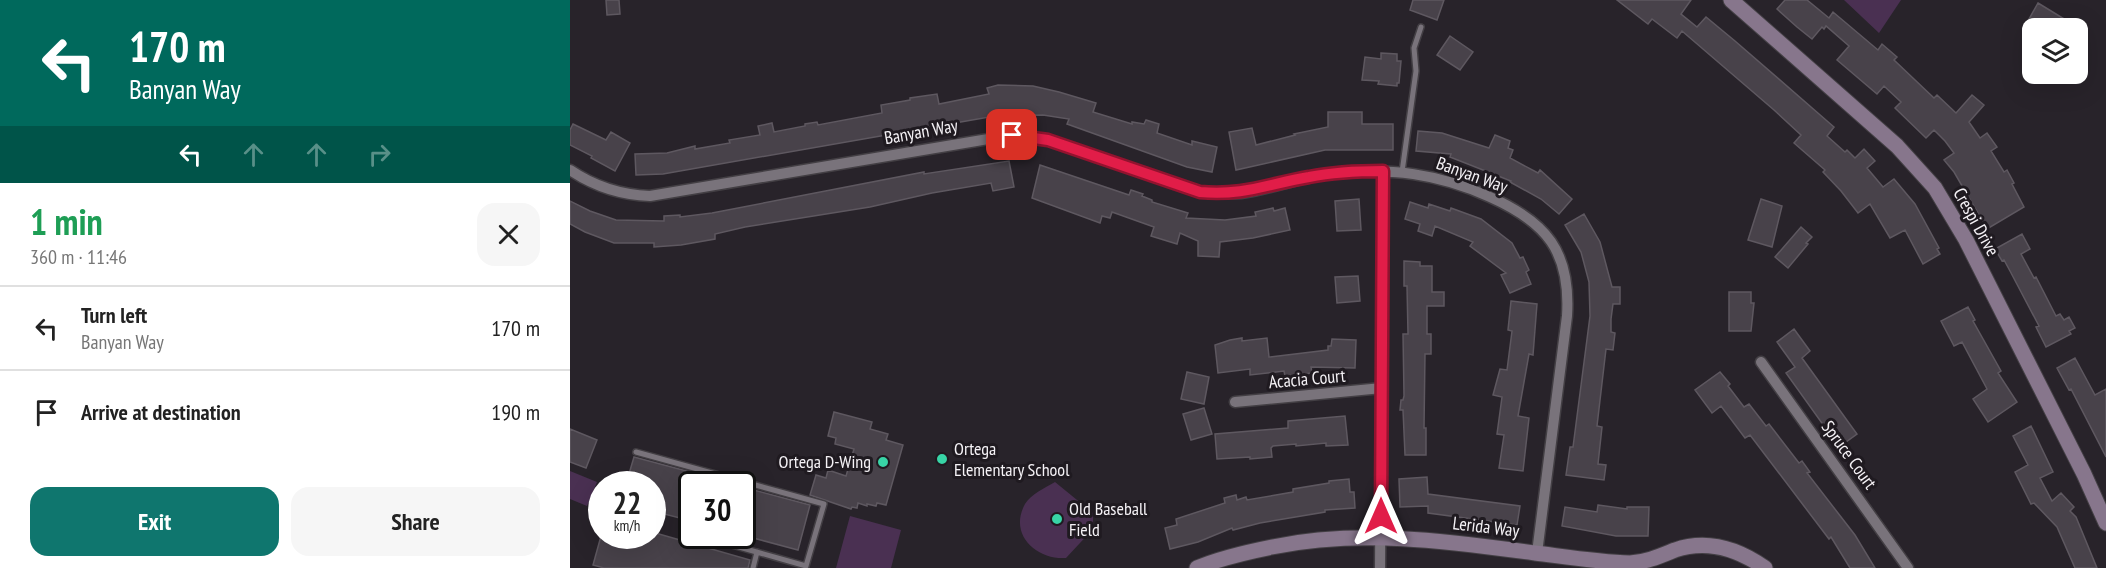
<!DOCTYPE html>
<html lang="en">
<head>
<meta charset="utf-8">
<style>
  :root { --surface:#fff; --page:#f6f6f6; --text:#222; --muted:#767676; --line:#e0e0e0; --accent:#0f766e }
  body { margin:0; font-family:"PT Sans Narrow",sans-serif; background:var(--page); color:var(--text); height:100vh; display:flex; flex-direction:column; font-size:22px; white-space:nowrap }
  * { box-sizing:border-box; margin:0 }
  p { font-size:20px; color:var(--muted) }
  .icon { flex:none; width:33px; height:33px; fill:none; stroke:currentColor; stroke-width:2; stroke-linecap:round; stroke-linejoin:round }
  .map { position:relative; flex:1; overflow:hidden }
  .drawer { display:flex; flex-direction:column; background:var(--surface); width:570px }
  .drawer>* { flex:none }
  .banner { background:#00695c; color:#fff; overflow:hidden }
  .controls { position:absolute; left:1452px; top:18px; display:grid; gap:12px }
  .controls a { display:grid; place-items:center; width:66px; height:66px; border-radius:12px; background:var(--surface); box-shadow:0 6px 24px #0002; font-size:30px }
  .speed { position:absolute; left:18px; top:471px; display:flex; gap:12px; font-size:30px; font-weight:700; text-align:center }
  .speed>* { display:grid; place-content:center; width:78px; height:78px; border-radius:50%; background:var(--surface); box-shadow:0 6px 24px #0002; line-height:1 }
  .speed small { font-size:15px; font-weight:400 }
  .speed .limit { border:3px solid #111; border-radius:9px; background:#fff; color:#111 }
  .pin { position:absolute; display:grid; place-items:center; width:51px; height:51px; color:#fff; margin:-26px; border-radius:12px; box-shadow:0 3px 9px #0006 }
  .me { position:absolute; width:66px; margin:-33px; rotate:0deg; stroke-linejoin:round; filter:drop-shadow(0 0 4px #0008) }
  .turn { display:flex; align-items:center; gap:21px; height:126px; padding:0 30px; font-size:27px }
  .turn .icon { width:78px; height:78px; stroke-width:2.5 }
  .turn b { display:block; font-size:42px; line-height:51px }
  .lanes { display:flex; align-items:center; height:57px; padding:0 30px; background:#0003; justify-content:center; gap:30px; direction:ltr }
  .lanes .off { opacity:.35 }
  .round { display:grid; place-items:center; flex:none; width:63px; height:63px; border-radius:18px; background:var(--page) }
  .head { display:flex; align-items:center; justify-content:space-between; height:102px; padding:0 30px }
  h1 { font-size:36px; font-weight:800; line-height:45px; color:#1e9e55 }
  .button { display:flex; gap:12px; margin-top:auto; padding:12px 30px }
  .button a { flex:1; height:69px; border-radius:18px; background:var(--accent); color:#fff; font-size:24px; font-weight:800; line-height:69px; text-align:center }
  .button a+a { background:var(--page); color:var(--text) }
  ul { padding:0; list-style:none }
  li { display:flex; align-items:center; gap:18px; height:84px; padding:0 30px; border-top:2px solid var(--line) }
  li div { flex:1 }
  li b { display:block; font-size:22px }
  li em { font-style:normal }
  main { display:flex; flex:1; min-height:0 }
  .map>svg:first-child { display:block }
  .green { fill:#4a3052 }
  .building { fill:#48424a; stroke:#5e5860; stroke-width:1.5 }
  .lines { fill:none; stroke-linecap:round; stroke-linejoin:round }
  .lane-casing { stroke:#433f44; stroke-width:8 }
  .street-casing { stroke:#433f44; stroke-width:13 }
  .secondary-casing { stroke:#433f44; stroke-width:17 }
  .lane { stroke:#79737b; stroke-width:5 }
  .street { stroke:#79737b; stroke-width:10 }
  .secondary { stroke:#87768c; stroke-width:15 }
  .route-casing { stroke:#92132f; stroke-width:15 }
  .route { stroke:#e11d48; stroke-width:10 }
  .poi-dot { fill:#38d4a6; stroke:#1f1a20; stroke-width:2 }
  .labels { text-anchor:middle; stroke-width:6; stroke-linejoin:round; paint-order:stroke }
  .street-label { font-size:18px; fill:#f5f2f6; stroke:#1f1a20 }
  .poi-label { font-size:18px; fill:#f5f2f6; stroke:#1f1a20; text-anchor:start }
</style>
</head>
<body>
<main>
<section class="drawer">
<div class="banner">
<div class="turn"><svg class="icon" aria-label="left" viewBox="0 0 24 24"><path d="M17 20v-9H6M10 6l-5 5 5 5"/></svg><div><b>170 m</b>Banyan Way</div></div>
<div class="lanes"><svg class="icon" aria-label="left" viewBox="0 0 24 24"><path d="M17 20v-9H6M10 6l-5 5 5 5"/></svg><svg class="icon off" aria-label="ahead" viewBox="0 0 24 24"><path d="M12 20V5M6 11l6-6 6 6"/></svg><svg class="icon off" aria-label="ahead" viewBox="0 0 24 24"><path d="M12 20V5M6 11l6-6 6 6"/></svg><svg class="icon off" aria-label="right" viewBox="0 0 24 24"><path d="M7 20v-9h11M14 6l5 5-5 5"/></svg></div>
</div>
<div class="head"><div><h1>1 min</h1><p>360 m · 11:46</p></div><a class="round"><svg class="icon" aria-label="close" viewBox="0 0 24 24"><path d="M6 6l12 12M18 6L6 18"/></svg></a></div>
<ul>
<li><svg class="icon" aria-label="left" viewBox="0 0 24 24"><path d="M17 20v-9H6M10 6l-5 5 5 5"/></svg><div><b>Turn left</b><p>Banyan Way</p></div><em>170 m</em></li>
<li><svg class="icon" aria-label="arrive" viewBox="0 0 24 24"><path d="M6 21V4h12l-3 4 3 4H6"/></svg><div><b>Arrive at destination</b></div><em>190 m</em></li>
</ul>
<div class="button"><a>Exit</a><a>Share</a></div>
</section>
<div class="map">
<svg width="1536" height="568" viewBox="0 0 1536 568">
  <rect width="100%" height="100%" fill="#28232a"/>
  <path class="green" d="M1274 0H1331L1309 33Z
    M0 471 27 482 17 506 0 499Z
    M485 482 523 513V529L496 558C467 560 438 535 455 504 461 494 475 488 485 482Z
    M280 516 331 530 321 568H266Z"/>
  <path class="building" d="M36 0H49L50 14 37 15Z
    M843 0H874L867 20 840 10Z
    M1047 0H1121L1111 14 1127 27 1136 17 1165 41 1264 127 1257 136 1275 152 1277 150 1285 158 1294 149 1305 161 1297 168 1313 187 1324 179 1345 204 1369 248 1367 249 1370 254 1353 264 1335 230 1320 238 1300 204 1288 213 1271 191 1253 172 1255 170 1224 143 1231 135 1204 110 1112 31 1107 38 1082 19 1078 24Z
    M1215 0H1237L1259 18 1263 12 1308 50 1312 44 1327 57 1324 60 1364 98 1367 95 1386 113 1402 95 1414 105 1399 122 1410 138 1417 133 1427 147 1421 151 1434 172 1437 170 1444 183 1442 184 1454 207 1417 229 1384 172 1374 160 1384 153 1375 141 1364 130 1356 138 1325 108 1331 102 1314 86 1307 94 1267 60 1279 46 1256 26 1254 29 1252 27 1242 39 1227 27 1207 9Z
    M1468 3 1509 28H1454Z
    M880 36 903 52 890 70 867 55Z
    M811 53 827 54V61H831L829 83H827V86L808 84 809 81 792 80 795 57 811 59Z
    M428 85 463 86 489 92 526 103 523 112 562 124V122L574 124 576 120 589 124 587 133 622 145V141L647 147 642 172 617 167 497 124 499 119 473 115 425 116 93 174 66 175 65 154 97 153 125 146V149L160 143 159 140 190 135 188 126 202 123 204 132 235 126V124L247 122 248 125 312 113 311 105 340 100V98L367 94 369 104 419 94 417 88Z
    M758 112H792V124H823V150H755L666 170 659 132 682 128 686 145 725 135 724 134 758 127Z
    M3 124 36 140 41 132 60 143 45 171 21 158 22 156 0 145V130Z
    M848 131 872 133 919 148 925 135 940 141 938 148 943 150 940 158 968 173 970 170 1002 199 989 214 971 199 940 182 941 181 880 157 881 154 846 151Z
    M439 161 444 187 423 191 421 183 362 193 300 207 175 227 145 234V239L111 245 84 247V243H44L15 232 0 224V201L20 211 46 220 94 221V216L110 215V217L142 213 354 172V174Z
    M470 165 559 195 561 190 573 194 572 196 582 200V202L618 213 616 218 655 220 686 216 685 212 703 208 704 211 715 208 720 230 683 238 650 242 649 257 628 256V241L610 233 607 244 581 236 584 227 542 212 540 218 532 216 530 223 462 198Z
    M789 199 791 230 767 231 765 201Z
    M1191 199 1212 206 1202 247 1178 240Z
    M840 202 858 208 859 204 880 211 881 208 911 219 942 243 950 258 953 257 959 270 956 272 961 284 940 293 931 275 936 273 900 246 903 242 865 226 862 236 848 231 850 224 835 219Z
    M1014 214 1030 242 1042 287H1050V304H1043L1041 319V332L1045 333 1043 350 1036 349 1027 426 1032 427 1028 464 1036 465 1034 480 996 475 1000 447H1003L1020 316 1019 282 1011 252 995 225Z
    M1231 227 1242 237 1236 243 1238 244 1218 268 1205 257Z
    M1452 234 1460 249 1451 254 1464 278 1466 277 1486 316 1490 314 1494 320 1499 317 1505 328 1499 331 1501 334 1476 347 1466 327 1469 326 1440 271 1434 260 1432 261 1425 249Z
    M834 261 850 262V266H862V292H874V306H857V334H861V354H855L854 428H856V455H835L833 410H830L831 400H833L834 396 833 334H838L837 286H834Z
    M788 276 790 301 767 303 765 277Z
    M1159 292H1181V303H1184L1181 331H1159Z
    M941 301 967 304 963 355 959 354 948 416 959 418 953 471 929 468 934 435 927 434 932 397 923 395 930 369 937 370 942 331 938 330Z
    M1398 307 1405 320 1403 321 1431 371 1428 373 1447 402 1418 422 1403 399 1417 389 1392 342 1384 346 1371 321Z
    M1224 329 1240 351 1232 358 1287 434 1269 447 1216 373 1225 367 1207 342Z
    M672 338V341L697 338 699 357 758 350V346H761L762 339 786 340 785 368 741 367 742 373 715 376 714 371 680 375V369L648 373 645 345 660 340Z
    M1505 358 1525 395 1536 389V457L1501 389 1499 390 1487 368Z
    M617 372 639 377 634 404 611 399Z
    M1150 372 1160 384 1158 386 1174 407 1179 404 1196 426 1199 424 1229 463 1232 461 1240 472 1237 473 1285 535 1305 568H1280L1261 537 1259 539 1180 435 1175 438 1151 406 1142 413 1125 390Z
    M634 408 642 434 621 440 613 414Z
    M264 412 302 422 300 429 318 434 316 440 333 445 316 505 307 503 306 506 297 504V506L288 503 287 508 282 507 281 509 240 495 246 475 256 478 258 470 276 476 284 449 265 444 266 438 258 436Z
    M775 416 778 445 756 446V443L726 446V444L703 446 701 448 702 457 680 459V457L647 459 645 434 718 428V421Z
    M1461 426 1483 472 1470 478 1482 501 1491 493 1504 507 1500 511 1506 517 1527 568H1505L1487 527 1464 503 1461 504 1445 472 1458 465 1443 436Z
    M0 429 27 440 16 468 0 462Z
    M64 457 154 481V484H122V521L82 511V484H56Z
    M857 477 858 494 950 506 947 525 858 513V506L830 507 829 479Z
    M779 479 780 492H784L785 508 755 510V512L690 523 663 530 662 528 628 542 600 549 595 528 607 525 606 519 655 503 654 498 666 495 667 500 676 497 677 500 723 492V489L759 483V481Z
    M172 487 240 505 228 550 172 535Z
    M1028 505 1057 509V507H1079L1078 536H1046L992 526 995 507 1027 512Z
    M82 532 180 560 178 568H34L23 565 31 536H82Z"/>
  <g class="lines">
    <g class="lane-casing">
      <path id="lane" d="M832 172 846 71 844 48 851 27
        M66 452 254 504 236 566 155 543
        M183 568 187 552"/>
    </g>
    <g class="street-casing">
      <path id="street" d="M0 170C25 187 50 195 80 196L442 135 478 140 630 192C644 193 657 194 671 193 702 189 732 176 764 173 821 168 867 173 920 197 976 222 1001 251 997 316L967 553
        M1191 362 1338 568
        M665 402 812 388
        M810 568 813 171"/>
    </g>
    <g class="secondary-casing">
      <path id="secondary" d="M1161 0 1327 146 1365 188 1396 240 1514 474 1536 523
        M627 568C650 558 677 552 702 547 790 529 877 541 965 553 997 557 1028 562 1060 563 1077 562 1090 556 1105 550 1137 539 1168 549 1195 568"/>
    </g>
    <use href="#lane" class="lane"/>
    <use href="#street" class="street"/>
    <use href="#secondary" class="secondary"/>
  </g>
  <g class="lines">
    <g class="route-casing">
      <path id="route" d="M442 135 478 140 630 192C673 196 698 184 739 177 764 172 788 171 813 171L811 516"/>
    </g>
    <use href="#route" class="route"/>
  </g>
  <g class="poi-dot">
    <circle cx="372" cy="459" r="6"/>
    <circle cx="313" cy="462" r="6"/>
    <circle cx="487" cy="519" r="6"/>
  </g>
  <g class="labels">
    <g class="street-label">
      <text transform="translate(351 132) rotate(-10)" y="6">Banyan Way</text>
      <text transform="translate(902 175) rotate(20)" y="6">Banyan Way</text>
      <text transform="translate(1406 222) rotate(61)" y="6">Crespi Drive</text>
      <text transform="translate(737 379) rotate(-5)" y="6">Acacia Court</text>
      <text transform="translate(1279 455) rotate(54)" y="6">Spruce Court</text>
      <text transform="translate(916 527) rotate(7)" y="6">Lerida Way</text>
    </g>
    <g class="poi-label">
      <text x="384" y="455">Ortega<tspan x="384" dy="21">Elementary School</tspan></text>
      <text x="301" y="468" text-anchor="end">Ortega D-Wing</text>
      <text x="499" y="515">Old Baseball<tspan x="499" dy="21">Field</tspan></text>
    </g>
  </g>
</svg>
<div class="controls">
<a><svg class="icon" aria-label="layers" viewBox="0 0 24 24"><path d="M12 4l9 5-9 5-9-5zM3 14l9 5 9-5"/></svg></a>
</div>
<div class="speed"><div>22<small>km/h</small></div><div class="limit">30</div></div>
<div class="pin" style="left:442px;top:135px;background:#d93025"><svg class="icon" aria-label="arrive" viewBox="0 0 24 24"><path d="M6 21V4h12l-3 4 3 4H6"/></svg></div>
<svg class="me" style="left:811px;top:516px" viewBox="-20 -20 40 40"><path d="M0-17L14 15 0 8-14 15z" fill="#e11d48" stroke="#fff" stroke-width="4"/></svg>
</div>
</main>
</body>
</html>
